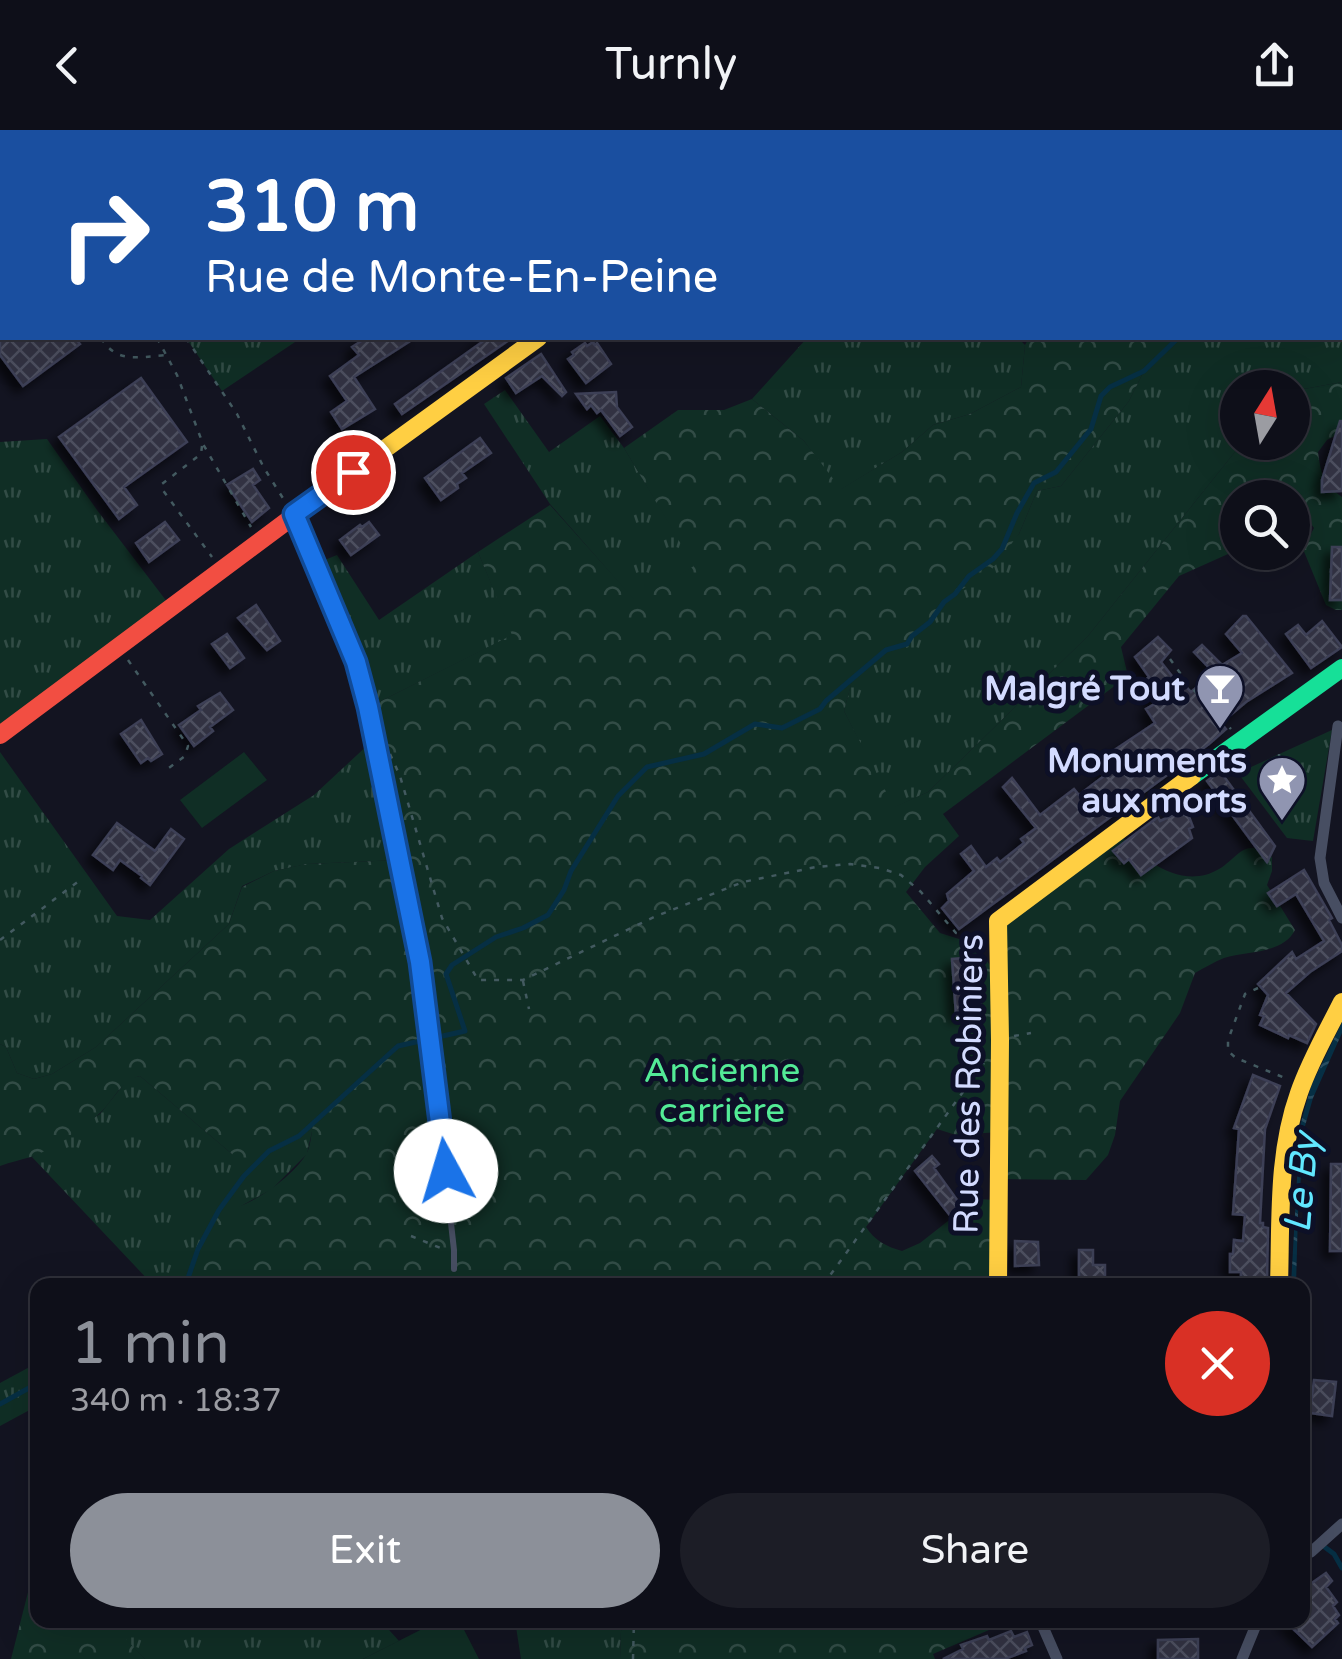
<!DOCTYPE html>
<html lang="en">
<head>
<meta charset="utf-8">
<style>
  :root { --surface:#0e0f19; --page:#1c1d26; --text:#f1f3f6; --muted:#9b9ca2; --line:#2e2f38; --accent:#8c9099 }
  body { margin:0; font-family:"Varela Round",sans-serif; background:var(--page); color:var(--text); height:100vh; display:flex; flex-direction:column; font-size:38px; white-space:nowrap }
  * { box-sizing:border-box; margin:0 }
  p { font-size:32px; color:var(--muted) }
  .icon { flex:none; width:55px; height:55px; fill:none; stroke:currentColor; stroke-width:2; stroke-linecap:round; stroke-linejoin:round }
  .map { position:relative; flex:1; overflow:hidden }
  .details { position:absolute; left:30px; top:1148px; width:1280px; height:350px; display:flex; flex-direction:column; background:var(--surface); border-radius:20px; box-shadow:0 10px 40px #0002,0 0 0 2px var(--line) }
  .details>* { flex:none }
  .hud { position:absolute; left:0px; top:0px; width:1342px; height:210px; box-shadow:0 10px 40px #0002,0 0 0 2px var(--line); background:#1a4fa0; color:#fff; overflow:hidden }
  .needle { width:65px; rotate:11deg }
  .buttons { position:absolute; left:1220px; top:240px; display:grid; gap:20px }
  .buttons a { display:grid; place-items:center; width:90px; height:90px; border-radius:50%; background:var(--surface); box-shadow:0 10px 40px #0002,0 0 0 2px var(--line); font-size:50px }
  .pin { position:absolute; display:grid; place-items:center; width:85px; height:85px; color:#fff; margin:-42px; border:5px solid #fff; border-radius:50%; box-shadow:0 2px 10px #0007 }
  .me { position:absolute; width:110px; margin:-55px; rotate:354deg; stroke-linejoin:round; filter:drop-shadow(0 0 8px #0008) }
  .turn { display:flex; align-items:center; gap:35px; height:210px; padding:0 40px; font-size:45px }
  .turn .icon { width:130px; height:130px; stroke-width:2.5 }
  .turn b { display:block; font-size:70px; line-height:85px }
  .round { display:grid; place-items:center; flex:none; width:105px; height:105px; border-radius:52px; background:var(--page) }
  .summary { display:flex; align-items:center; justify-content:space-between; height:170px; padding:0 40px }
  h1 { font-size:60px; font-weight:600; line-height:75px; color:var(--accent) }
  .primary-button { display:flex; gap:20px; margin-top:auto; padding:20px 40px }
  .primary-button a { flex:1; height:115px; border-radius:60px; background:var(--accent); color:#fff; font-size:40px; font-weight:600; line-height:115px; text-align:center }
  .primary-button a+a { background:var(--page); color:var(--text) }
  header { display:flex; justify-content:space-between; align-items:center; height:130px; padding:0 40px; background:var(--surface); font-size:45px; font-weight:600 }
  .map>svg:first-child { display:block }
  .grass { fill:url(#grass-tufts) }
  .forest { fill:url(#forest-crowns) }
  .pitch { fill:#102e25 }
  .water { fill:url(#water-waves) }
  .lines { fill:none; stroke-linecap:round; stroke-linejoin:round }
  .stream { stroke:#062f44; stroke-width:5 }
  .building { fill:url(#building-cross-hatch); stroke:#3d3f56; stroke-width:2.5; filter:url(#shadow) }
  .path { stroke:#435a60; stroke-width:2.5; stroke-dasharray:5 8; stroke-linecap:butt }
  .lane { stroke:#474e62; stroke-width:6 }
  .street { stroke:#474e62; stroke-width:11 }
  .fast { stroke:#16e098; stroke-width:18 }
  .slow { stroke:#ffcf43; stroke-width:18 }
  .jam { stroke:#f24e42; stroke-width:18 }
  .route-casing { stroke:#114b97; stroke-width:25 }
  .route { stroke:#1a73e8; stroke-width:18 }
  .labels { text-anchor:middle; stroke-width:10; stroke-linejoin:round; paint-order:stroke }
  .poi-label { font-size:35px; font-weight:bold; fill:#d3dbff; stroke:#0d1027; text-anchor:end }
  .park-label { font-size:35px; fill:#53eb96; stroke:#0d1027 }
  .street-label { font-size:35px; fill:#d3dbff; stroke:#0d1027 }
  .water-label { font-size:38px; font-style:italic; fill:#61e7ff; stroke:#0d1027 }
</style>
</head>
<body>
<header><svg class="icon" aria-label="back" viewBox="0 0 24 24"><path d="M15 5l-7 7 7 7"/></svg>Turnly<svg class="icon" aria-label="share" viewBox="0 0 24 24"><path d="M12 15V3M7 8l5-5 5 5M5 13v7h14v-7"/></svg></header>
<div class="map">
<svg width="1342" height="1529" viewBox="0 0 1342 1529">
  <defs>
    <pattern id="grass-tufts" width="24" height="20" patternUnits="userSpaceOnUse" patternTransform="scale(2.5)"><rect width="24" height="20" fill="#102e25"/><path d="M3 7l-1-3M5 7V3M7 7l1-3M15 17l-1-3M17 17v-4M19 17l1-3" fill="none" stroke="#324c46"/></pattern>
    <pattern id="forest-crowns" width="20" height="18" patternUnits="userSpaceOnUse" patternTransform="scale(2.5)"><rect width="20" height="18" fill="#102e25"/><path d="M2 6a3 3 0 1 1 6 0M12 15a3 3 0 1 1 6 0" fill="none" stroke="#324c46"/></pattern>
    <pattern id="water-waves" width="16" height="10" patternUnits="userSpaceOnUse" patternTransform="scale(2.5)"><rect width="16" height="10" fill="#062f44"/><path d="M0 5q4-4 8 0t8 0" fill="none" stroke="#294d60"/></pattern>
    <pattern id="building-cross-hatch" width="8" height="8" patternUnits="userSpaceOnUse" patternTransform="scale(2.5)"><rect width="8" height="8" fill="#313343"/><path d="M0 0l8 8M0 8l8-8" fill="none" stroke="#4e505f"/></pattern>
    <filter id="shadow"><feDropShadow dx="-7" dy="7" stdDeviation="5" flood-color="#0009"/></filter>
  </defs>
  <rect width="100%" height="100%" fill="#131421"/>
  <path class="grass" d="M1340 107H1342V252L1293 261 1292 258H1238V312L1242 313 1088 506 928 662 893 678 844 581 852 550 879 525 912 506 930 492 944 472 1019 404 1037 361 1061 356 1129 271 1144 241 1178 208H1340Z
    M186 208H301L222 261Z
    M807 208H1018L1025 215 1021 257 970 284 933 295 902 322 840 360 804 311 752 269Z
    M505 260 549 322 600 286 624 318 695 436 636 472 550 374 484 274Z
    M47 309 97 380 171 477 0 605V312Z
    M478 422 513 505 369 577 356 532 315 434 337 425 379 490Z
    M1332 600 1313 711 1287 708 1238 643Z
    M376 610 399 730 307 734 274 741 242 756 229 794 96 917 52 944 34 949 17 943 6 917 0 914V622L117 786 150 790 229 719 314 665 371 612Z
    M140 946 232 1024C270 1021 284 1018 314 992L307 1024 272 1059 232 1081 198 1119 188 1148 181 1155H153L32 1027 100 984 128 949Z
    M37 1233V1276L0 1296V1253Z
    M122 1490H380L399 1511 363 1529H145L116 1500Z
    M515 1490H625L621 1501 620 1529H521Z"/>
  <path class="forest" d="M1029 208H1178L1144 241 1129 271 1061 356 1037 361 1019 404 992 439 944 472 930 492 913 506 907 514 886 520 852 551 844 581 894 677 928 662 1088 506 1242 313 1292 312 1293 261 1342 252V302L1327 310 1318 322C1321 344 1323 354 1342 367V420L1331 434 1330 469 1342 471V480H1336L1326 475 1303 419 1314 398 1304 384H1293L1292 368H1238L1237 420 1179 446 1121 517 1128 546 943 684 959 706 925 737 906 762 940 803 975 814 994 841 998 791 1118 702C1141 730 1183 761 1219 739 1229 734 1240 718 1251 718 1258 717 1267 724 1272 727V741L1267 755 1295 800C1283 824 1247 821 1224 828 1214 832 1204 838 1195 843L1180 883 1120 971 1115 1005 1108 1025 1086 1050 999 1049V1002L956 1005 937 999 866 1097C874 1110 887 1117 902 1121L920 1113 976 1069 998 1070V1155H181L188 1148 198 1119 219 1080C245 1082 291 1048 305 1026 311 1018 311 1004 313 994L299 1006 269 1021 244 1046 232 1024 140 946C120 951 114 970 100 983 88 994 46 1023 31 1027 20 1030 11 1032 0 1036V914L6 917 17 943 34 949 52 944 96 917 229 794 242 757 274 741 306 734 399 730 369 577 512 505 478 422 550 375 636 471 694 436 624 318 678 280H724L752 269 804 311 841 359 902 322 933 295 970 284 1021 257 1025 215Z
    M37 1427 38 1490H122L117 1500 145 1529H11Z
    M625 1490H991L989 1500 933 1524 935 1529H620L621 1501Z"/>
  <path class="pitch" d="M244 622 267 650 202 698 180 670Z
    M440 1490H459L479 1529H363Z"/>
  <path class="water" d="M1342 892V903L1313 968 1305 996 1298 1083 1296 1155H1291L1300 996 1311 956Z"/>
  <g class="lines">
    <path class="stream" d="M1340 85H1342
      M181 1155 188 1148 198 1119 219 1080 244 1046 269 1021 299 1006 398 916 465 901 446 844 452 835 496 807 523 798 548 785 564 760 571 741 618 666 647 637 704 624 755 594 782 598 820 579 826 571 886 520 907 514 912 506 930 492 944 472 955 464 969 446 993 429 1002 419 1017 383 1034 353 1056 342 1091 299 1101 266 1110 257 1144 241 1178 208
      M0 1274 38 1253
      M1322 1415 1334 1424 1342 1438"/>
  </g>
  <path class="building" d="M0 208H75L80 214 23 256 0 225Z
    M366 208H415L354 247 375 279 342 299 331 282 347 271 330 246 359 225 352 217Z
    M479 208H512L402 284 395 274 482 212Z
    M593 212 595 215 597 213 611 234 586 253 568 229 574 225 572 222 585 213 587 216Z
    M541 224 566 262 562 266 542 246 516 263 506 248Z
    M141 248 187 312 124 357 137 375 119 389 59 307Z
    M616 262 617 277 632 297 620 306 601 280 597 283 591 275 587 279 576 264Z
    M1340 291H1342V361L1322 362V350Z
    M480 308 491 323 462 343 466 348 457 354 458 358 441 370 425 348Z
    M253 339 260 350 253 355 269 378 252 392 227 355Z
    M165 392 179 410 149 432 136 413Z
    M369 392 379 405 351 425 340 410 360 395 362 397Z
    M1332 417H1342V470H1330Z
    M256 475 280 511 267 520 238 488Z
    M1243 486H1246L1292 543 1246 572 1221 593 1226 599 1209 614 959 799 942 778 949 771 947 764 974 741 961 724 971 716 986 737 997 728 1000 732 1024 713 1021 709 1036 698 1003 657 1012 648 1040 685 1074 659 1079 665 1092 655 1104 646 1102 644 1108 639 1103 632 1112 625 1110 623 1155 593 1146 579 1156 573 1142 553 1149 547 1135 527 1158 507 1171 520 1161 532 1176 551 1179 549 1191 562 1214 543 1194 522 1202 515 1222 535 1242 523 1226 504Z
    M1322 491 1342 517 1311 538 1286 504 1298 495 1306 505Z
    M227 504 244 528 230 538 212 514Z
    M220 563 233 580 210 597 213 601 194 616 179 595 201 580 198 576Z
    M141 590 162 624 151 631 148 628 141 633 121 604Z
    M1220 641 1275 716 1267 732 1207 651Z
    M1182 681 1184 685 1188 684 1193 697 1189 699 1192 708 1141 745 1129 729 1124 733 1113 721 1158 687 1160 691Z
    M117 693 155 721 171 699 184 709 150 755 141 748 142 746 120 730 113 740 93 725Z
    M1304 740 1332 788 1329 790 1342 815V821L1310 842 1286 863 1316 894 1307 913 1289 905 1288 908 1260 895 1264 886 1260 885 1268 865 1258 854 1292 822 1296 829 1324 811 1296 764 1277 776 1268 763Z
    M977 827 981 883 956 885 952 829Z
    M1253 945 1280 956 1265 999 1260 1093H1263V1097L1268 1098 1267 1155H1241V1142H1230V1124H1233L1234 1110 1243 1111 1245 1085 1233 1084 1239 999 1234 998Z
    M932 1026 939 1034 934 1038 963 1078 952 1088 915 1041Z
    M1331 1034H1342V1121H1330Z
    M1015 1111 1038 1112 1039 1135 1015 1136Z
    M1079 1120H1093V1135H1105V1149H1079Z
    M1314 1250 1336 1252 1332 1286 1310 1283Z
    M1326 1443 1332 1451 1326 1457 1337 1472 1333 1476 1339 1485 1335 1489 1338 1493 1312 1517 1284 1490H1302V1460Z
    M1011 1501 1014 1507 1027 1502 1032 1515 1025 1518 1026 1521 1005 1529H943L963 1519 961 1515 987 1506 989 1510Z
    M1198 1509V1529H1158V1510Z"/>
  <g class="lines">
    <path class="path" d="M52 0 53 2
      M942 0 944 2
      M203 2 207 0
      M0 145 2 143
      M101 208C117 234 138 227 166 225
      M157 208 177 245 203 314 251 397
      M186 208 237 284 264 338 286 373
      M202 316 201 324 162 354V359L212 427
      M1170 529 1188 554 1231 599
      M128 530 188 616 185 626 166 640
      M390 624 400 646 442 788 478 850H523L654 787 743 752 816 737 850 734 880 738 901 745 921 762 956 803 982 807
      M1279 624 1282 689
      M0 810 83 748
      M523 851 529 879
      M1258 858 1245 864 1228 910V921L1236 928 1285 948
      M1014 906 1031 903
      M411 1106 443 1119
      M823 1155 984 933
      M1302 1173H1303
      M633 1529 634 1490"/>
    <path class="lane" d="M294 386 356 532 375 604 420 832 432 923 454 1120V1139"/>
    <path class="street" d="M1338 596 1320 728 1324 753 1342 788
      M1302 1426 1311 1422 1342 1394
      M1040 1490 1057 1529
      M1242 1529 1258 1490"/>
    <path class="fast" d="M1192 646 1342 538"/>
    <path class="slow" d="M819 2 822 0
      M342 350 538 208
      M998 1155 1000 910 998 791 1192 646
      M1279 1155C1281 1091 1277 1024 1299 963 1310 931 1327 902 1342 872"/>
    <path class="jam" d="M0 605 342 350"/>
  </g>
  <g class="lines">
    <g class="route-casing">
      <path id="route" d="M353 342 294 384 356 532 368 577 420 832 446 1041"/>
    </g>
    <use href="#route" class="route"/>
  </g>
  <defs>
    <g id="bar-pin" transform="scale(2.5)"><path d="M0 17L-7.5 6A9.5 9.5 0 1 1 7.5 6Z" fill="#9095b1" stroke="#0d1027"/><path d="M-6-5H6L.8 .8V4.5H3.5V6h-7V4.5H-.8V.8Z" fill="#fff"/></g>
    <g id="sight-pin" transform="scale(2.5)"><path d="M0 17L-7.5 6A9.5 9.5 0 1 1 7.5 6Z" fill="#9095b1" stroke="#0d1027"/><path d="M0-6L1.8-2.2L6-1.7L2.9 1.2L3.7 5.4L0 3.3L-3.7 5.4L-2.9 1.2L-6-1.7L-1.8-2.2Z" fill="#fff"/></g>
  </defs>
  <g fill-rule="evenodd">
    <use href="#bar-pin" x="1220" y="558"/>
    <use href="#sight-pin" x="1282" y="650"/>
  </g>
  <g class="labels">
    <g class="poi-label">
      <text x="1185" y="570">Malgré Tout</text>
      <text x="1247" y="642">Monuments<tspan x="1247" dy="40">aux morts</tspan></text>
    </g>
    <g class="park-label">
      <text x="722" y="952">Ancienne<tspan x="722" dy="40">carrière</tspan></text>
    </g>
    <g class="street-label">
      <text transform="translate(968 954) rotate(-89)" y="12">Rue des Robiniers</text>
    </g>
    <g class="water-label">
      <text transform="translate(1301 1053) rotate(-85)" y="13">Le By</text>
    </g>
  </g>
</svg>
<div class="buttons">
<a><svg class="needle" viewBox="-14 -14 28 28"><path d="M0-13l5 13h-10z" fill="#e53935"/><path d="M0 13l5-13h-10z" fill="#9b9ca2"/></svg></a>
<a><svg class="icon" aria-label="search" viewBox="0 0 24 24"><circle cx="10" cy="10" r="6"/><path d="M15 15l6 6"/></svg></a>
</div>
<div class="pin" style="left:353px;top:342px;background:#d93025"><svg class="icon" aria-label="arrive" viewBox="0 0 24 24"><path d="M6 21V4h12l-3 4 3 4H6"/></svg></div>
<svg class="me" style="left:446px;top:1041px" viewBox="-20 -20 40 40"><circle r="19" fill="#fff"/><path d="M0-13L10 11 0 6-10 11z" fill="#1a73e8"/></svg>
<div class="hud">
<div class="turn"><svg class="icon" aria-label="right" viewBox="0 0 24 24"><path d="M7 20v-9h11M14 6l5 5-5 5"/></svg><div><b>310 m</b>Rue de Monte-En-Peine</div></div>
</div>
<section class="details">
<div class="summary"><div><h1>1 min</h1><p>340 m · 18:37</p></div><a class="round" style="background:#d93025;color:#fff"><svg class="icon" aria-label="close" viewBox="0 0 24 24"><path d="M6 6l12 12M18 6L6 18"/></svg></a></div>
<div class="primary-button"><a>Exit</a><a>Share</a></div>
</section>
</div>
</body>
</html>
